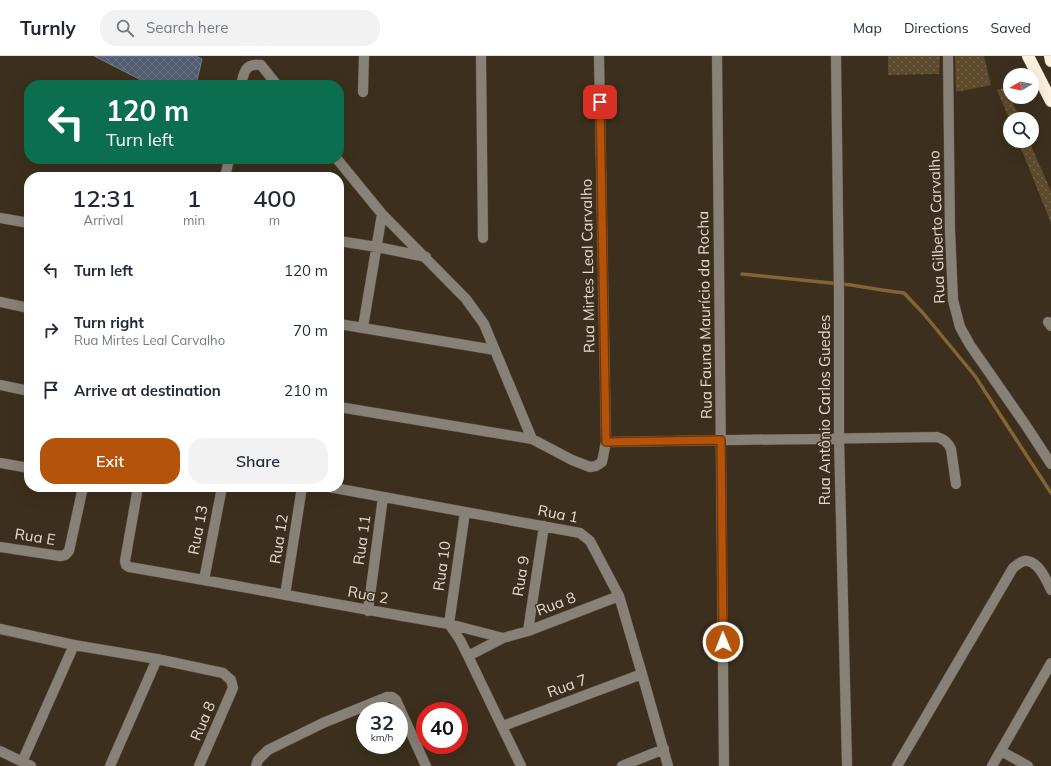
<!DOCTYPE html>
<html lang="en">
<head>
<meta charset="utf-8">
<style>
  :root { --surface:#fff; --page:#f2f2f3; --text:#1f2937; --muted:#747a83; --line:#e0e1e3; --accent:#b45309 }
  body { margin:0; font-family:Mulish,sans-serif; background:var(--page); color:var(--text); height:100vh; display:flex; flex-direction:column; font-size:15px; white-space:nowrap }
  * { box-sizing:border-box; margin:0 }
  p { font-size:13px; color:var(--muted) }
  .icon { flex:none; width:22px; height:22px; fill:none; stroke:currentColor; stroke-width:2; stroke-linecap:round; stroke-linejoin:round }
  .map { position:relative; flex:1; overflow:hidden }
  .details { position:absolute; left:24px; top:116px; width:320px; height:320px; display:flex; flex-direction:column; background:var(--surface); border-radius:16px; box-shadow:0 4px 16px #0002 }
  .details>* { flex:none }
  .banner { position:absolute; left:24px; top:24px; width:320px; height:84px; border-radius:16px; box-shadow:0 4px 16px #0002; background:#0b6e4f; color:#fff; overflow:hidden }
  .needle { width:26px; rotate:260deg }
  .controls { position:absolute; left:1003px; top:12px; display:grid; gap:8px }
  .controls a { display:grid; place-items:center; width:36px; height:36px; border-radius:50%; background:var(--surface); box-shadow:0 4px 16px #0002; font-size:20px }
  .speed { position:absolute; left:356px; top:646px; display:flex; gap:8px; font-size:20px; font-weight:700; text-align:center }
  .speed>* { display:grid; place-content:center; width:52px; height:52px; border-radius:50%; background:var(--surface); box-shadow:0 4px 16px #0002; line-height:1 }
  .speed small { font-size:10px; font-weight:400 }
  .speed .limit { border:6px solid #d22; background:#fff; color:#111 }
  .pin { position:absolute; display:grid; place-items:center; width:34px; height:34px; color:#fff; margin:-17px; border-radius:8px; box-shadow:0 2px 6px #0006 }
  .me { position:absolute; width:44px; margin:-22px; rotate:359deg; stroke-linejoin:round; filter:drop-shadow(0 0 3px #0008) }
  .turn { display:flex; align-items:center; gap:14px; height:84px; padding:0 16px; font-size:18px }
  .turn .icon { width:52px; height:52px; stroke-width:2.5 }
  .turn b { display:block; font-size:28px; line-height:34px }
  .eta { display:flex; justify-content:space-evenly; align-items:center; height:68px; text-align:center }
  .eta b { font-size:24px; font-weight:600; line-height:28px }
  .cta { display:flex; gap:8px; margin-top:auto; padding:8px 16px }
  .cta a { flex:1; height:46px; border-radius:16px; background:var(--accent); color:#fff; font-size:16px; font-weight:600; line-height:46px; text-align:center }
  .cta a+a { background:var(--page); color:var(--text) }
  ul { padding:0; list-style:none }
  li { display:flex; align-items:center; gap:12px; height:60px; padding:0 16px }
  li div { flex:1 }
  li b { display:block; font-size:15px }
  li em { font-style:normal }
  header { display:flex; align-items:center; gap:24px; box-sizing:border-box; height:56px; padding:0 20px; background:var(--surface); border-bottom:1px solid var(--line) }
  header strong { font-size:19px }
  nav { display:flex; gap:22px; margin-inline-start:auto; font-size:14px }
  .search { width:280px; height:36px; background:var(--page); display:flex; align-items:center; gap:10px; box-sizing:border-box; padding:0 14px; border-radius:16px; color:var(--muted); font-size:15px }
  .map>svg:first-child { display:block }
  .grass { fill:url(#grass-dots) }
  .lines { fill:none; stroke-linecap:round; stroke-linejoin:round }
  .stream { stroke:#836435; stroke-width:3.5 }
  .building { fill:url(#building-cross-hatch); stroke:#6f7b90 }
  .minor-casing { stroke:#574b3a; stroke-width:11 }
  .highway-casing { stroke:#574b3a; stroke-width:13 }
  .minor { stroke:#878177; stroke-width:10 }
  .highway { stroke:#fdf0dd; stroke-width:12 }
  .route-casing { stroke:#753606; stroke-width:10 }
  .route { stroke:#b45309; stroke-width:7 }
  .labels { text-anchor:middle; stroke-width:3; stroke-linejoin:round; paint-order:stroke }
  .street-label { font-size:15px; fill:#e4dbd0; stroke:#3c2f1d }
</style>
</head>
<body>
<header>
<strong>Turnly</strong>
<div class="search"><svg class="icon" aria-label="search" viewBox="0 0 24 24"><circle cx="10" cy="10" r="6"/><path d="M15 15l6 6"/></svg>Search here</div>
<nav><a>Map</a><a>Directions</a><a>Saved</a></nav>
</header>
<div class="map">
<svg width="1051" height="710" viewBox="0 0 1051 710">
  <defs>
    <pattern id="grass-dots" width="8" height="8" patternUnits="userSpaceOnUse"><rect width="8" height="8" fill="#5e4a2c"/><path d="M2 2h.1M6 6h.1" fill="none" stroke="#75644a" stroke-width="1.8" stroke-linecap="round"/></pattern>
    <pattern id="building-cross-hatch" width="8" height="8" patternUnits="userSpaceOnUse"><rect width="8" height="8" fill="#535d71"/><path d="M0 0l8 8M0 8l8-8" fill="none" stroke="#6c7484"/></pattern>
  </defs>
  <rect width="100%" height="100%" fill="#3c2f1d"/>
  <path class="grass" d="M888 0H940L939 18 888 19Z
    M955 0H984L991 29 956 36Z
    M1006 31 1020 63H1010V65L997 34Z
    M1018 85H1029L1051 135V167Z"/>
  <g class="lines">
    <path class="stream" d="M742 218 851 229 882 234 904 237 923 257 975 320 1051 437"/>
  </g>
  <path class="building" d="M94 0H196L202 3 196 29H151Z"/>
  <g class="lines">
    <g class="minor-casing">
      <path id="minor" d="M481 0 483 182
        M717 0 724 710
        M836 0 839 239V383L847 708
        M948 0 950 175 953 244 960 271 970 289 1027 371 1051 408
        M241 29C244 16 245 7 261 9L277 29
        M363 36 364 0
        M337 103 382 158 466 243 484 268 532 383
        M225 121 229 103
        M0 162 29 167
        M339 185 377 191 426 201
        M0 246 29 252
        M1048 266 1051 270
        M339 268 495 294
        M363 271 382 158
        M0 329 29 335
        M339 351 532 383 572 404 590 411 596 410 602 406 606 386 599 0
        M606 386 937 381C944 383 948 386 951 393L956 428
        M0 407 29 412
        M138 431 125 505 126 509 129 511C236 529 342 550 449 568L460 584 468 600 521 710
        M329 431 580 477 590 485 619 540 642 618 668 710
        M465 456 449 568 503 582
        M0 491 60 500 65 499 69 495 83 431
        M204 524 222 431
        M285 539 302 431
        M368 555 383 441
        M0 573 74 589 157 603 223 617 231 624 233 632 199 710
        M528 575 544 470
        M468 600 503 582 528 575 619 540
        M503 670 642 618
        M0 695 31 710
        M1001 695 1028 710
        M22 706 74 589
        M110 710 157 603
        M256 710 258 704 268 694 323 667 387 641H392L396 644 426 710
        M622 710 664 693
        M897 710 1013 512C1017 509 1022 504 1027 505 1039 506 1047 525 1051 534
        M992 710 1051 607"/>
    </g>
    <g class="highway-casing">
      <path id="highway" d="M1028 0 1051 45
        M1050 0 1051 5"/>
    </g>
    <use href="#minor" class="minor"/>
    <use href="#highway" class="highway"/>
  </g>
  <g class="lines">
    <g class="route-casing">
      <path id="route" d="M600 46 606 386 721 384 723 586"/>
    </g>
    <use href="#route" class="route"/>
  </g>
  <g class="labels">
    <g class="street-label">
      <text transform="translate(937 171) rotate(-92)" y="5">Rua Gilberto Carvalho</text>
      <text transform="translate(588 210) rotate(-91)" y="5">Rua Mirtes Leal Carvalho</text>
      <text transform="translate(705 259) rotate(-91)" y="5">Rua Fauna Maurício da Rocha</text>
      <text transform="translate(825 354) rotate(-90)" y="5">Rua Antônio Carlos Guedes</text>
      <text transform="translate(558 458) rotate(11)" y="5">Rua 1</text>
      <text transform="translate(198 474) rotate(-79)" y="5">Rua 13</text>
      <text transform="translate(35 481) rotate(9)" y="5">Rua E</text>
      <text transform="translate(279 483) rotate(-81)" y="5">Rua 12</text>
      <text transform="translate(362 484) rotate(-82)" y="5">Rua 11</text>
      <text transform="translate(442 510) rotate(-82)" y="5">Rua 10</text>
      <text transform="translate(521 520) rotate(-81)" y="5">Rua 9</text>
      <text transform="translate(368 539) rotate(10)" y="5">Rua 2</text>
      <text transform="translate(556 548) rotate(-21)" y="5">Rua 8</text>
      <text transform="translate(567 630) rotate(-20)" y="5">Rua 7</text>
      <text transform="translate(203 665) rotate(-67)" y="5">Rua 8</text>
    </g>
  </g>
</svg>
<div class="controls">
<a><svg class="needle" viewBox="-14 -14 28 28"><path d="M0-13l5 13h-10z" fill="#e53935"/><path d="M0 13l5-13h-10z" fill="#747a83"/></svg></a>
<a><svg class="icon" aria-label="search" viewBox="0 0 24 24"><circle cx="10" cy="10" r="6"/><path d="M15 15l6 6"/></svg></a>
</div>
<div class="speed"><div>32<small>km/h</small></div><div class="limit">40</div></div>
<div class="pin" style="left:600px;top:46px;background:#d93025"><svg class="icon" aria-label="arrive" viewBox="0 0 24 24"><path d="M6 21V4h12l-3 4 3 4H6"/></svg></div>
<svg class="me" style="left:723px;top:586px" viewBox="-20 -20 40 40"><circle r="17" fill="#b45309" stroke="#fff" stroke-width="3"/><path d="M0-11L8 9 0 5-8 9z" fill="#fff"/></svg>
<div class="banner">
<div class="turn"><svg class="icon" aria-label="left" viewBox="0 0 24 24"><path d="M17 20v-9H6M10 6l-5 5 5 5"/></svg><div><b>120 m</b>Turn left</div></div>
</div>
<section class="details">
<div class="eta">
<div><b>12:31</b><p>Arrival</p></div>
<div><b>1</b><p>min</p></div>
<div><b>400</b><p>m</p></div>
</div>
<ul>
<li><svg class="icon" aria-label="left" viewBox="0 0 24 24"><path d="M17 20v-9H6M10 6l-5 5 5 5"/></svg><div><b>Turn left</b></div><em>120 m</em></li>
<li><svg class="icon" aria-label="right" viewBox="0 0 24 24"><path d="M7 20v-9h11M14 6l5 5-5 5"/></svg><div><b>Turn right</b><p>Rua Mirtes Leal Carvalho</p></div><em>70 m</em></li>
<li><svg class="icon" aria-label="arrive" viewBox="0 0 24 24"><path d="M6 21V4h12l-3 4 3 4H6"/></svg><div><b>Arrive at destination</b></div><em>210 m</em></li>
</ul>
<div class="cta"><a>Exit</a><a>Share</a></div>
</section>
</div>
</body>
</html>
